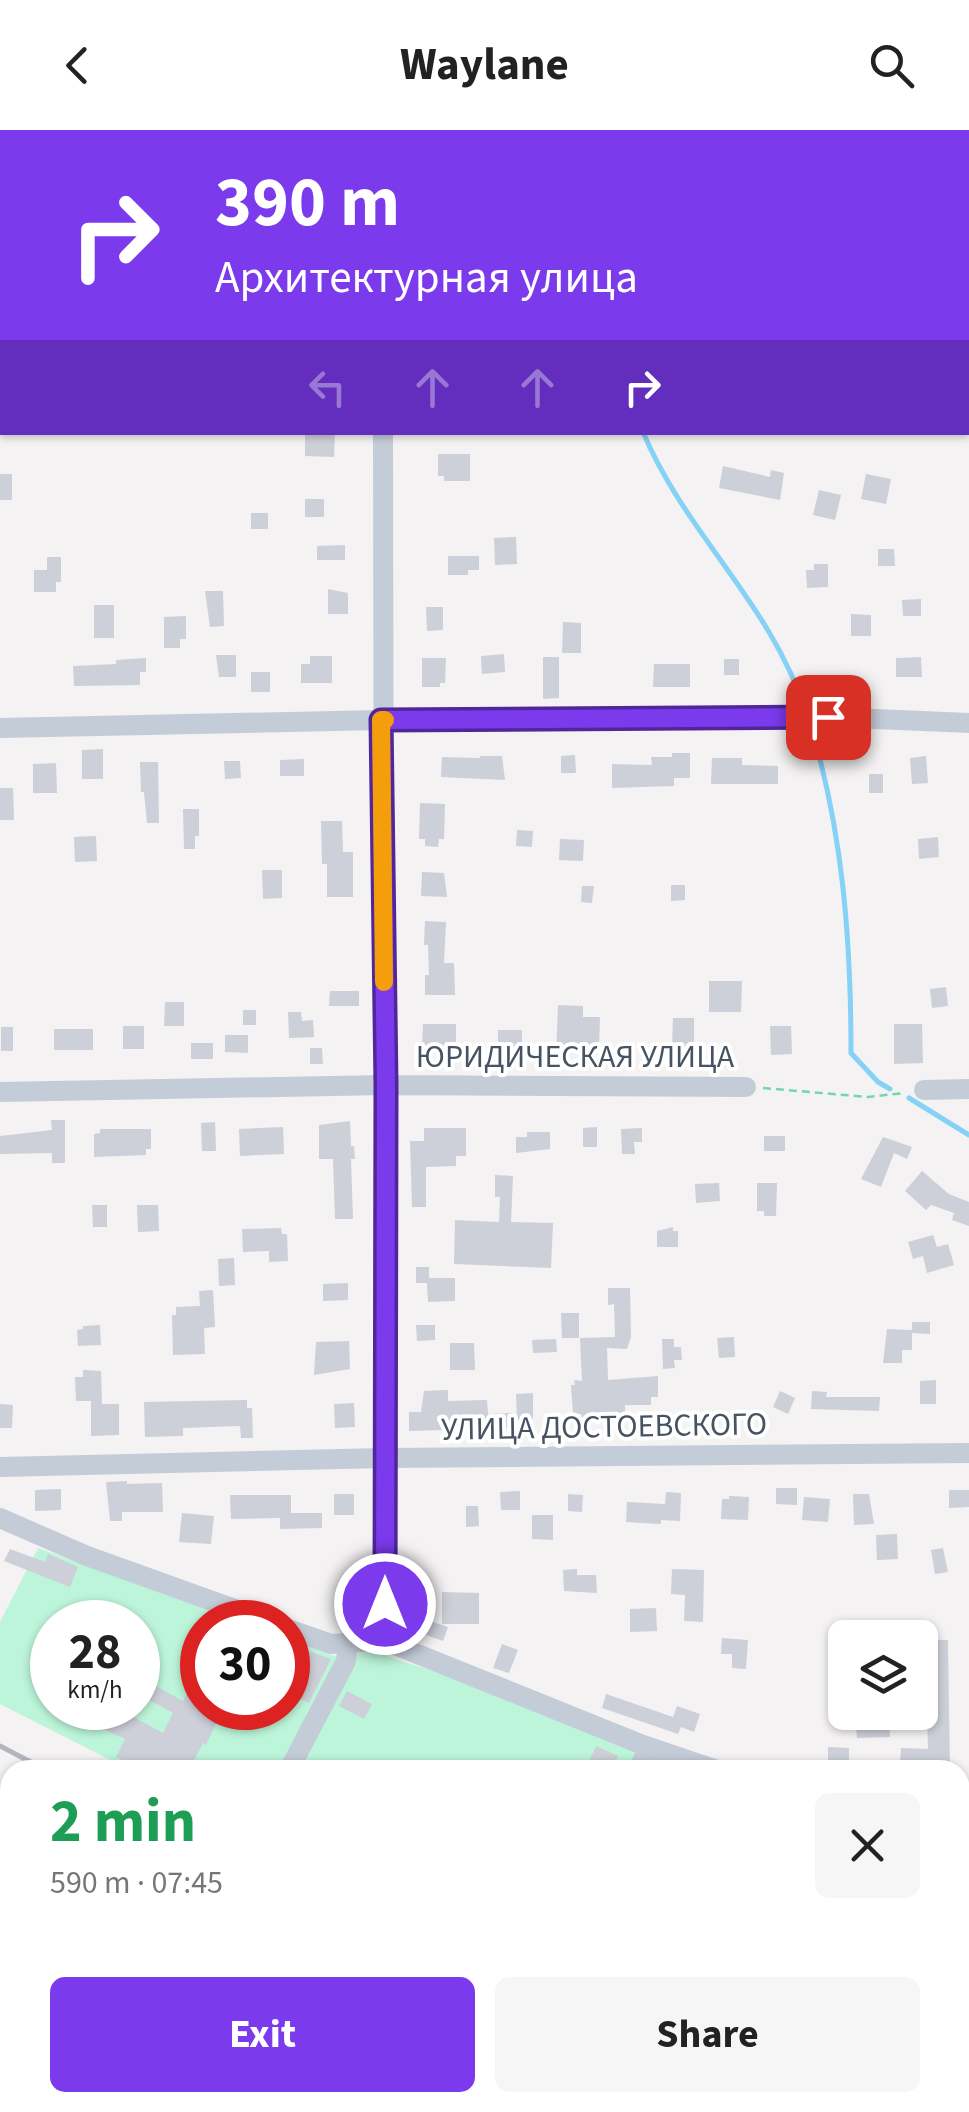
<!DOCTYPE html>
<html lang="en">
<head>
<meta charset="utf-8">
<style>
  :root { --surface:#fff; --page:#f6f6f6; --text:#222; --muted:#767676; --accent:#7c3aed }
  body { margin:0; font-family:"Source Sans 3",sans-serif; background:var(--page); color:var(--text); height:100vh; display:flex; flex-direction:column; font-size:38px; white-space:nowrap }
  * { box-sizing:border-box; margin:0 }
  p { font-size:32px; color:var(--muted) }
  .icon { flex:none; width:55px; height:55px; fill:none; stroke:currentColor; stroke-width:2; stroke-linecap:round; stroke-linejoin:round }
  .map { position:relative; flex:1; overflow:hidden }
  .panel { position:absolute; left:0px; top:1630px; width:970px; height:352px; display:flex; flex-direction:column; background:var(--surface); border-radius:30px 30px 0 0; box-shadow:0 2px 8px #0004 }
  .panel>* { flex:none }
  .top-card { position:absolute; left:0px; top:0px; width:970px; height:305px; box-shadow:0 2px 8px #0004; background:#7c3aed; color:#fff; overflow:hidden }
  .controls { position:absolute; left:828px; top:1490px; display:grid; gap:20px }
  .controls a { display:grid; place-items:center; width:110px; height:110px; border-radius:15px; background:var(--surface); box-shadow:0 2px 8px #0004; font-size:50px }
  .speed { position:absolute; left:30px; top:1470px; display:flex; gap:20px; font-size:50px; font-weight:700; text-align:center }
  .speed>* { display:grid; place-content:center; width:130px; height:130px; border-radius:50%; background:var(--surface); box-shadow:0 2px 8px #0004; line-height:1 }
  .speed small { font-size:25px; font-weight:400 }
  .speed .limit { border:15px solid #d22; background:#fff; color:#111 }
  .pin { position:absolute; display:grid; place-items:center; width:85px; height:85px; color:#fff; margin:-42px; border-radius:20px; box-shadow:0 5px 15px #0006 }
  .me { position:absolute; width:110px; margin:-55px; rotate:0deg; stroke-linejoin:round; filter:drop-shadow(0 0 8px #0008) }
  .turn { display:flex; align-items:center; gap:35px; height:210px; padding:0 50px; font-size:45px }
  .turn .icon { width:130px; height:130px; stroke-width:2.5 }
  .turn b { display:block; font-size:70px; line-height:85px }
  .lanes { display:flex; align-items:center; height:95px; padding:0 50px; background:#0003; justify-content:center; gap:50px; direction:ltr }
  .lanes .off { opacity:.35 }
  .round { display:grid; place-items:center; flex:none; width:105px; height:105px; border-radius:15px; background:var(--page) }
  .headline { display:flex; align-items:center; justify-content:space-between; height:170px; padding:0 50px }
  h1 { font-size:60px; font-weight:700; line-height:75px; color:#1e9e55 }
  .button { display:flex; gap:20px; margin-top:auto; padding:20px 50px }
  .button a { flex:1; height:115px; border-radius:15px; background:var(--accent); color:#fff; font-size:40px; font-weight:700; line-height:115px; text-align:center }
  .button a+a { background:var(--page); color:var(--text) }
  header { display:flex; justify-content:space-between; align-items:center; height:130px; padding:0 50px; background:var(--surface); font-size:45px; font-weight:700 }
  .map>svg:first-child { display:block }
  .green { fill:#bdf5da; fill-rule:evenodd }
  .lines { fill:none; stroke-linecap:round; stroke-linejoin:round }
  .stream { stroke:#86d1f6; stroke-width:5 }
  .building { fill:#cdd0d8 }
  .path { stroke:#71d7b2; stroke-width:2.5; stroke-dasharray:8 5; stroke-linecap:butt }
  .minor { stroke:#c4ccd8; stroke-width:20 }
  .rail { stroke:#b3b6bd; stroke-width:5 }
  .route-casing { stroke:#51269a; stroke-width:25 }
  .route { stroke:#7c3aed; stroke-width:18 }
  .slow { stroke:#f59e0b; stroke-width:18 }
  .labels { text-anchor:middle; stroke-width:8; stroke-linejoin:round; paint-order:stroke }
  .street-label { font-size:32px; fill:#475262; stroke:#fff }
</style>
</head>
<body>
<header><svg class="icon" aria-label="back" viewBox="0 0 24 24"><path d="M15 5l-7 7 7 7"/></svg>Waylane<svg class="icon" aria-label="search" viewBox="0 0 24 24"><circle cx="10" cy="10" r="6"/><path d="M15 15l6 6"/></svg></header>
<div class="map">
<svg width="969" height="1982" viewBox="0 0 969 1982">
  <rect width="100%" height="100%" fill="#f4f2f2"/>
  <path class="green" d="M38 1418 242 1492H202V1578H288V1509L334 1526 374 1522 448 1546 698 1640H130L0 1574V1492ZM52 1492H138V1578H52Z
    M960 1720 969 1723V1982H805L786 1973 960 1972Z"/>
  <g class="lines">
    <path class="stream" d="M810 0 811 2
      M643 302C686 405 772 474 806 583
      M810 594C843 701 851 812 851 923L878 952 890 959
      M909 968 969 1005"/>
  </g>
  <path class="building" d="M305 302H335L334 327 305 326Z
    M438 324H470V351H444V346H438Z
    M723 336 770 347 771 340 784 343 780 370 719 358Z
    M0 344H12V370H0Z
    M866 344 891 349 886 374 861 369Z
    M819 360 841 365 835 390 813 385Z
    M305 369H324V387H305Z
    M251 383H268V399H251Z
    M516 407 517 434 495 435 494 408Z
    M345 415V430H317V416Z
    M878 419H894L895 436H878Z
    M448 426H479V440H468V445H448Z
    M47 427H61V452H56V462H34V440H47Z
    M814 434H828V457L807 458 806 440H814Z
    M328 459 348 463V484H328Z
    M205 461H223L224 496 210 497Z
    M921 469V486H903L902 470Z
    M94 475H114V508H94Z
    M426 477H443V500L427 501Z
    M851 484 871 485V506H851Z
    M186 486V509H180V518H164V487Z
    M563 492 581 493V523H562Z
    M504 524 505 542 482 544 481 526Z
    M216 525H236V547H219Z
    M310 526H332V553H301V534H310Z
    M543 527H559V568L543 569Z
    M921 527 922 547H896V528Z
    M146 528V542H140V555L74 556 73 536 116 534V530Z
    M422 528H446L445 553H440V557H422Z
    M724 529H739V545H724Z
    M654 534H690V557H653Z
    M251 542H270V562H251Z
    M103 619V649H82V620Z
    M672 623H690V648H674V656L612 658V634L652 635 651 627H672Z
    M575 625 576 643H561V626Z
    M480 626H502L505 650 441 647 442 627 480 628Z
    M926 626 928 653 912 654 910 628Z
    M712 628H742V635L778 636V654H711Z
    M304 629V646H280V630Z
    M224 631H240L241 648 225 649Z
    M140 632H158L159 693H147L144 662H141Z
    M56 633 57 663H33V634Z
    M869 644H883V663H869Z
    M0 658H13L14 690H0Z
    M420 673 445 674 444 709H439L438 717 425 716V709H419Z
    M183 679H199V706H195V719H184Z
    M321 691H342L343 722H353V767H327V734H322Z
    M517 700 533 701 532 717 516 716Z
    M96 706 97 731 75 732 74 707Z
    M938 707 939 727 919 729 918 709Z
    M560 709 584 710 583 731 559 730Z
    M262 740H282V768L263 769Z
    M422 742 444 743 447 767 421 766Z
    M671 755H685V770L671 771Z
    M582 756H594L592 773 581 772Z
    M425 791 446 792 444 833H454L455 865H425V845H429L428 815H424Z
    M709 851H742L741 882H709Z
    M946 857 948 876 932 878 930 859Z
    M330 861H359V876H329Z
    M165 872H184V896H164Z
    M558 875 583 876V887H600L599 915 569 914V929L556 928Z
    M243 880H256V895H243Z
    M288 882H301L302 891 313 890 314 907 289 908Z
    M673 888H694V918H672Z
    M423 894H456V917L422 916Z
    M894 894H922L923 933 894 934Z
    M123 896H144V919H123Z
    M770 896H791L792 924 771 925Z
    M1 897H13V921H1Z
    M54 899H93V920H54Z
    M498 900H522V923H498Z
    M225 905H248V923L225 922Z
    M191 913H213V929H191Z
    M310 918H322L323 934H310Z
    M51 990H65V1033H52V1023L0 1024V1006L52 1000Z
    M350 991 351 1016H354L355 1029H351L353 1089H335L333 1029H319V995Z
    M215 992 216 1021H202L201 993Z
    M283 997 284 1024 240 1026 239 999Z
    M597 997V1017H583V998Z
    M424 998H466V1026H456V1036L426 1037V1077H412L410 1011H424Z
    M642 998V1012H634L635 1024H622L621 999Z
    M100 999H151V1019H146V1025L94 1027V1004L100 1003Z
    M527 1002H550V1019L516 1023V1007H527Z
    M764 1006H785V1021H764Z
    M883 1007 912 1017 907 1029 894 1023 881 1057 861 1049Z
    M922 1041 949 1064 969 1072V1096L952 1090 954 1083 931 1075 926 1080 905 1061Z
    M495 1045 513 1046 511 1092 553 1093 551 1138 454 1134 455 1090 499 1092 500 1067H495Z
    M719 1053 720 1071 696 1073 695 1054Z
    M757 1053H777L776 1086H764V1081H757Z
    M92 1075H107V1097H93Z
    M137 1075H158L159 1101 138 1102Z
    M673 1097V1101H678V1117H657V1101Z
    M281 1098 282 1104H287L288 1131 269 1132V1121L243 1122 242 1099Z
    M933 1105 937 1117 948 1114 954 1135 927 1143 923 1126 913 1129 908 1112Z
    M234 1128 235 1155 219 1156 218 1129Z
    M416 1137H429V1148H455V1171L428 1172 427 1153H416Z
    M348 1153V1170L323 1171V1154Z
    M608 1158H630L631 1207 627 1219 607 1218 608 1250 658 1246V1267H651V1275H625V1299H611V1286L582 1288 581 1284H573L571 1255H575L574 1250 582 1251 580 1208 615 1207 614 1174 608 1175Z
    M213 1160 215 1197 204 1198 205 1224 173 1225 172 1185H176V1177L200 1176 199 1161Z
    M561 1183H579V1208H562Z
    M912 1192H930V1204L912 1203V1220H902V1233H883L887 1199 912 1200V1203Z
    M100 1195 101 1215 78 1216 77 1200 83 1199V1196Z
    M416 1195H435V1210L417 1211Z
    M734 1207 735 1227 719 1228 717 1208Z
    M556 1209 557 1222 533 1223 532 1210Z
    M662 1209H674V1217H681L682 1230H674L675 1238 663 1239Z
    M349 1211 350 1239 314 1245 316 1212Z
    M450 1213H474L475 1240H450Z
    M83 1240 101 1241 102 1274H119V1305L91 1306V1271H76L75 1247H83Z
    M936 1250V1274H920V1251Z
    M448 1260V1271L487 1270 488 1284 512 1283V1298L409 1301V1282H421L424 1261Z
    M780 1261 795 1268 788 1284 773 1277Z
    M812 1261 827 1262 826 1267H880L879 1281 811 1279Z
    M533 1263V1289L517 1290 516 1264Z
    M247 1270V1278H252L253 1308H241L240 1296 183 1298V1306L145 1307 144 1272Z
    M354 1273 355 1297 335 1298 334 1274Z
    M0 1274 13 1275 12 1298H0Z
    M127 1351V1354L162 1353 163 1382H122V1391H110L106 1352Z
    M776 1358H797V1375L776 1374Z
    M61 1359V1380L35 1381V1360Z
    M949 1360H969V1377L949 1378Z
    M520 1361V1380H501L500 1362Z
    M666 1362 681 1363 680 1391 661 1390V1394L626 1392 627 1372 665 1374Z
    M334 1364H354V1385H334Z
    M568 1364 583 1365 582 1382 568 1381Z
    M853 1364H869L874 1394 854 1395Z
    M230 1365H291V1383H322V1398L280 1399V1388L231 1389Z
    M729 1366 749 1367 748 1390 721 1389 722 1369H729Z
    M804 1367 830 1369 828 1392 802 1390Z
    M466 1376H478L479 1396 466 1397Z
    M182 1383 214 1386 211 1414 179 1412Z
    M532 1385H553V1410L532 1409Z
    M897 1404 898 1429 877 1430 876 1405Z
    M943 1418 948 1442 935 1444 931 1420Z
    M10 1419 45 1432 48 1424 78 1437 70 1457 4 1431Z
    M577 1439V1445H596L597 1463 564 1461 563 1440Z
    M672 1439 704 1440 703 1492 684 1491 685 1465 671 1464Z
    M442 1462 479 1463V1494H442Z
    M343 1471 361 1474 358 1492 340 1489Z
    M63 1478 92 1492H56Z
    M656 1478 657 1501 630 1502V1479Z
    M430 1491 448 1497 443 1511 426 1505Z
    M722 1508 748 1510 746 1539 732 1538V1524H721Z
    M925 1510H948L950 1640H928V1633H900L901 1618 928 1619Z
    M502 1514 518 1520 509 1543 493 1538Z
    M309 1521 331 1529 309 1573 289 1562Z
    M138 1546 183 1571 192 1554 202 1559V1578H223L206 1615 203 1613 189 1640H141L116 1627 125 1609 56 1578H117L163 1603 173 1583 138 1564Z
    M347 1561 372 1574 364 1589 339 1576Z
    M606 1564 673 1587 677 1576 700 1584 694 1602 681 1597 678 1604 602 1578Z
    M876 1582H889L890 1607 857 1608 855 1584Z
    M596 1616 618 1626 612 1640H596L587 1636Z
    M828 1617 849 1618V1640H828Z"/>
  <g class="lines">
    <path class="path" d="M763 958 868 967 904 963"/>
    <path class="minor" d="M381 0V2
      M968 212H969
      M0 222H2
      M383 302 385 1511
      M0 598 381 590 828 587 969 593
      M924 960 969 959
      M0 962 385 955 746 957
      M0 1337 385 1328 969 1323
      M0 1388 87 1426 271 1492
      M288 1499 331 1514 385 1511 643 1615 717 1640
      M289 1640 346 1531 348 1513
      M638 1640 649 1617
      M960 1696 969 1695"/>
    <path class="rail" d="M0 1616 46 1640
      M0 1796 10 1801
      M0 1855 10 1860
      M0 1961 10 1963
      M58 1972 105 1982
      M247 1972 267 1982
      M341 1972 359 1982
      M699 1972 717 1982"/>
  </g>
  <g class="lines">
    <g class="route-casing">
      <path id="route" d="M385 1474 386 955 381 590 828 587"/>
    </g>
    <use href="#route" class="route"/>
    <path class="slow" d="M384 852 381 590H385"/>
  </g>
  <g class="labels">
    <g class="street-label">
      <text x="575" y="937">ЮРИДИЧЕСКАЯ УЛИЦА</text>
      <text transform="translate(604 1296) rotate(-1)" y="11">УЛИЦА ДОСТОЕВСКОГО</text>
    </g>
  </g>
</svg>
<div class="controls">
<a><svg class="icon" aria-label="layers" viewBox="0 0 24 24"><path d="M12 4l9 5-9 5-9-5zM3 14l9 5 9-5"/></svg></a>
</div>
<div class="speed"><div>28<small>km/h</small></div><div class="limit">30</div></div>
<div class="pin" style="left:828px;top:587px;background:#d93025"><svg class="icon" aria-label="arrive" viewBox="0 0 24 24"><path d="M6 21V4h12l-3 4 3 4H6"/></svg></div>
<svg class="me" style="left:385px;top:1474px" viewBox="-20 -20 40 40"><circle r="17" fill="#7c3aed" stroke="#fff" stroke-width="3"/><path d="M0-11L8 9 0 5-8 9z" fill="#fff"/></svg>
<div class="top-card">
<div class="turn"><svg class="icon" aria-label="right" viewBox="0 0 24 24"><path d="M7 20v-9h11M14 6l5 5-5 5"/></svg><div><b>390 m</b>Архитектурная улица</div></div>
<div class="lanes"><svg class="icon off" aria-label="left" viewBox="0 0 24 24"><path d="M17 20v-9H6M10 6l-5 5 5 5"/></svg><svg class="icon off" aria-label="ahead" viewBox="0 0 24 24"><path d="M12 20V5M6 11l6-6 6 6"/></svg><svg class="icon off" aria-label="ahead" viewBox="0 0 24 24"><path d="M12 20V5M6 11l6-6 6 6"/></svg><svg class="icon" aria-label="right" viewBox="0 0 24 24"><path d="M7 20v-9h11M14 6l5 5-5 5"/></svg></div>
</div>
<section class="panel">
<div class="headline"><div><h1>2 min</h1><p>590 m · 07:45</p></div><a class="round"><svg class="icon" aria-label="close" viewBox="0 0 24 24"><path d="M6 6l12 12M18 6L6 18"/></svg></a></div>
<div class="button"><a>Exit</a><a>Share</a></div>
</section>
</div>
</body>
</html>
